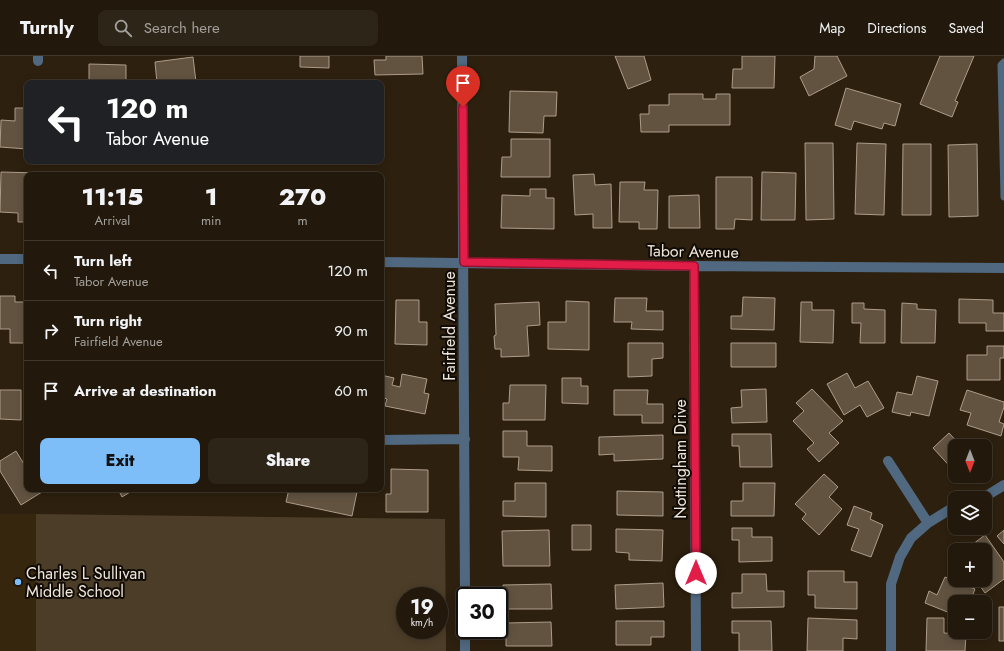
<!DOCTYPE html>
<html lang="en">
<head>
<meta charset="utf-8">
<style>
  :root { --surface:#22180b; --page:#2e2519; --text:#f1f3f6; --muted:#a2a09d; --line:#3f372c; --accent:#7dbef9 }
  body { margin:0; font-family:Jost,sans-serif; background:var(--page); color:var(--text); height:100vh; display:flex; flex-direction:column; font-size:15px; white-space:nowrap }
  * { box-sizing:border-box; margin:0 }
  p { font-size:13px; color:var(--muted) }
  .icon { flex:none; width:22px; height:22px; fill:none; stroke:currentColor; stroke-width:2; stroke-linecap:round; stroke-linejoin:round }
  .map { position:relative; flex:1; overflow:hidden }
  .side { position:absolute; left:24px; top:116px; width:360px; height:320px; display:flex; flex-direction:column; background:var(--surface); border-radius:8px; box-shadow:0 2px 10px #0003,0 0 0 1px var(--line) }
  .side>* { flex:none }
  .top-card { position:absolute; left:24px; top:24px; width:360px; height:84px; border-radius:8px; box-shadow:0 2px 10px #0003,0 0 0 1px var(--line); background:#202124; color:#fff; overflow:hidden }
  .needle { width:26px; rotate:180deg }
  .buttons { position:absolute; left:948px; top:383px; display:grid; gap:8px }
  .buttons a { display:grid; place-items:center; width:44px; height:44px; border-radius:8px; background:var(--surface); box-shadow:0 2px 10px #0003,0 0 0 1px var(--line); font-size:20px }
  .speed { position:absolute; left:396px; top:531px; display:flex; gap:8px; font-size:20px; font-weight:700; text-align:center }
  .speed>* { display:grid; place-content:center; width:52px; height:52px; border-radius:50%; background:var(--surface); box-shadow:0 2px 10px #0003,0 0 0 1px var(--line); line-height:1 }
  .speed small { font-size:10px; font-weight:400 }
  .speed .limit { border:2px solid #111; border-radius:6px; background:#fff; color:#111 }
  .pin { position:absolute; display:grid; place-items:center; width:34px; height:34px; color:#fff; margin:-41px -17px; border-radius:50% 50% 50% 0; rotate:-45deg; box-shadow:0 0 4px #0007 }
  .pin .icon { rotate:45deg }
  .me { position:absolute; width:44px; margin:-22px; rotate:0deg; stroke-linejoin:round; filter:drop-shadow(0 0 3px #0008) }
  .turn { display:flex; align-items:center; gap:14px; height:84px; padding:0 16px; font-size:18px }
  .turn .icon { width:52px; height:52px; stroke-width:2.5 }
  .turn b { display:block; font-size:28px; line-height:34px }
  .eta { display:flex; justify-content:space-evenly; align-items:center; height:68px; text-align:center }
  .eta b { font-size:24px; font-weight:800; line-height:28px }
  .cta { display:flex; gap:8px; margin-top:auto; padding:8px 16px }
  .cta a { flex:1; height:46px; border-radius:8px; background:var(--accent); color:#111; font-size:16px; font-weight:800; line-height:46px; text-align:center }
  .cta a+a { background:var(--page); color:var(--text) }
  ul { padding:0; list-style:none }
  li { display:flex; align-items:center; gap:12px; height:60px; padding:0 16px; border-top:1px solid var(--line) }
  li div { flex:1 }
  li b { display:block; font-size:15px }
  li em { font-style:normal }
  header { display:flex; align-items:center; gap:24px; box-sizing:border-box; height:56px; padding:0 20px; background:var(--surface); border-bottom:1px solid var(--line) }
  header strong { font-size:19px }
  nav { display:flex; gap:22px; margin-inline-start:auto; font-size:14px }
  .search { width:280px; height:36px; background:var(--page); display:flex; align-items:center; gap:10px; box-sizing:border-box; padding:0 14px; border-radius:8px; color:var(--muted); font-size:15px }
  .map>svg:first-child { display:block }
  .built { fill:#37260e }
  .green { fill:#4c3d28; fill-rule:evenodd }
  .building { fill:#625341; stroke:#ad9c88 }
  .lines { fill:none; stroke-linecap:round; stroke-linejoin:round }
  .service { stroke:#506980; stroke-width:7 }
  .minor { stroke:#506980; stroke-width:10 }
  .route-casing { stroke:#92132f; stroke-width:10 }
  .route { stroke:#e11d48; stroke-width:7 }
  .poi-dot { fill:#7dbef9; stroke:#100b05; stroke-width:1.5 }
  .labels { text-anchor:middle; stroke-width:4; stroke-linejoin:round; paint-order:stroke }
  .street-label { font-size:16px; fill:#efe6db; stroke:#100b05 }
  .poi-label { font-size:16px; fill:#efe6db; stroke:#100b05; text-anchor:start }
</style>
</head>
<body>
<header>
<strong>Turnly</strong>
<div class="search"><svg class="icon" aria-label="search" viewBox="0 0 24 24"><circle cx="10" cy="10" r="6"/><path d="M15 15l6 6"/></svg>Search here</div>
<nav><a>Map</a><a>Directions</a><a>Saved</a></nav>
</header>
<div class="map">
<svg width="1004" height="595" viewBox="0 0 1004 595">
  <rect width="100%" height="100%" fill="#2d200f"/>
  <path class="built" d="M0 458H36V595H0Z"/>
  <path class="green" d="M36 458 445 463 446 595H36ZM405 540H439V574H405Z"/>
  <path class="building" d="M300 0H329V12L300 11Z
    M386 0H422L423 18 375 19 374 4H386Z
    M615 0H644L651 24 628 33Z
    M742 0H775L774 32H732L733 13H742Z
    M815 0H837L847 20 809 40 800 21 814 13Z
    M940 0H974L955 45 958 46 952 61 920 48Z
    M193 1 196 26 157 27 155 6Z
    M89 8 126 9V27H89Z
    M846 32 901 48 895 70 884 67 882 73 854 65 851 74 835 69Z
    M510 35 557 36 556 60H544L543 77 509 76Z
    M669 38H703V43H716V38H730V69H669V76H641L640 58H649V49H669Z
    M15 52H27V93L0 91 1 64 15 65Z
    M511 83H550V121H501L502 101H511Z
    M805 87H833L834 163 806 164Z
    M857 87 886 88 884 159 855 158Z
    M903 88H931V159H902Z
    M977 88 978 160 949 161 948 89Z
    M1 116 39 117V119H27V166H18V157L0 156Z
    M762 116 796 117 795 164H761Z
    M594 118 595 129 611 128 612 172H593V158L575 159 573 119Z
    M716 121H752V164L735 163 734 173H716Z
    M620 126H645L644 134H658L657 173H639V166H619Z
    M530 133H546V142H554V173L501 172 502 139 530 140Z
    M699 139 700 172H669V140Z
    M0 240H15V246H27V287H10V273H0Z
    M743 241 775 242 774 274 731 273V260H742Z
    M615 242H647L646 255H663V274L631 273 632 266H614Z
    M959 243 993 244V257H1004V275H986V267H959Z
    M396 244H419V266H427V289L395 288Z
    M566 245 589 246V294L548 293V266H566Z
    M539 246 540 269 527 270 529 300 501 301V293H495L494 280 496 279 495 248Z
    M801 246H812V254H834L833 287 800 286Z
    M852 247H864V253L885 254V287H860L861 267H852Z
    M902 247 917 248V253L936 254 935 287H901Z
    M628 287H663V302L652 303V320L628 321Z
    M731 287H776V311H731Z
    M987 290H1004V302H1000V324H967V299H987Z
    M847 317 855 332 868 325 884 352 867 361 860 349 844 359 827 328Z
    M402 318 427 323 424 337 429 338 425 358 385 350 387 343 381 341V319L394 322 392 329 400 331Z
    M917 320 938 325 929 360 911 356 910 360 892 356 897 336 912 339Z
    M562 322H581V330H588V348L562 347Z
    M510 329H546L545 364H503V347H509Z
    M766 333 767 366 732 367 731 352 742 351 741 334Z
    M812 333 843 365 829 377 839 387 819 406 807 393 814 387 793 365 804 355 796 347Z
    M0 334H21V364L0 363Z
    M614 334H648L647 348H663V367H642V359H614Z
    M967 334 1004 346V351L999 366 1004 368 1001 380 967 369 971 357 960 354Z
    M503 375H527V390H552V415L518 414 519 401H503Z
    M949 377 961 390H955V416L933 392Z
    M732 378H771L772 411H740L739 390H732Z
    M663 379V403L614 405V398L599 399V381Z
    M973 382 981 390H964Z
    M16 395 27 413V433H40L42 436 21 449 0 415V405Z
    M391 413 428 414V456H386V438H391Z
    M824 418 838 431 829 441 842 453 819 479 802 463 806 458 795 448Z
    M515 427H546V461L503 460V445H515Z
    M743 427H775L774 460H731V445H743Z
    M118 433H135L122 441Z
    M289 433H344L357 436 352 460 286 446Z
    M617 435 663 436V460L617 459Z
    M854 450 872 457 870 463 883 469 871 501 851 494 859 473 847 469Z
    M572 469H591V494H572Z
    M732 472H752V481H772V505L739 506V484H732Z
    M616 473 663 474 662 505 629 504V497L616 496Z
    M549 474 550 510H503L502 475Z
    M1004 474V488L997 480Z
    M985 479 1004 506V523L985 537 976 524H985V494H978L973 488Z
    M808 515H844V526H857V553L815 552V539H808Z
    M742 518H766L767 535H784V551L732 552V537H742Z
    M945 521 975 533 970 546H955V559L925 547 929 535 937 539Z
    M663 527 664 551 616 553 615 529Z
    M551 528 552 553H503V529Z
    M999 551H1004V585H999Z
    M808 562 857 564V583L843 582V595H807Z
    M927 562H944V577L966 578 965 595H926Z
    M616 565H664V581H651V589H616Z
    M732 565H771L772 595H739V577H732Z
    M551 566 552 590H506V567Z"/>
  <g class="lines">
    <path class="service" d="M1004 6 1001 9 1004 141"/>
    <path class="minor" d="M462 0 465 540
      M38 5V0
      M0 203H27
      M381 206 694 210 1004 212
      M694 210 696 595
      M381 384 465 383
      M888 405 928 467
      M983 442 1004 429
      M465 574V595
      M891 595V528L900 501 911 482 928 467 949 454 955 452"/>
  </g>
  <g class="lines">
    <g class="route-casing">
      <path id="route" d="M463 51 464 206 694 210 696 517"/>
    </g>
    <use href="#route" class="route"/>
  </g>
  <circle class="poi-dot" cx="18" cy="526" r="4"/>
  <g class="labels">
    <g class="street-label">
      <text transform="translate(693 195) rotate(1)" y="6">Tabor Avenue</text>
      <text transform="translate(449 270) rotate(-90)" y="6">Fairfield Avenue</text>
      <text transform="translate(680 403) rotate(-90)" y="6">Nottingham Drive</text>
    </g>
    <g class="poi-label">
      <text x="26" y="523">Charles L Sullivan<tspan x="26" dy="18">Middle School</tspan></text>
    </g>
  </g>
</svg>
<div class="buttons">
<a><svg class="needle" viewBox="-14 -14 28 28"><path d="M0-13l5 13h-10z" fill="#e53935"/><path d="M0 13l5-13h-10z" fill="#a2a09d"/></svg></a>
<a><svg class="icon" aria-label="layers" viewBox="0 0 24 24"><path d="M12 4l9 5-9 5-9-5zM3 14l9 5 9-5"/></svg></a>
<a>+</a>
<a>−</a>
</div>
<div class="speed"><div>19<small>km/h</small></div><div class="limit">30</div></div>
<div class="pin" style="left:463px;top:51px;background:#d93025"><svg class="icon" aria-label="arrive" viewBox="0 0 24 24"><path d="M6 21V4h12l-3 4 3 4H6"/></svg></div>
<svg class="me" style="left:696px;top:517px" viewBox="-20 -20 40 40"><circle r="19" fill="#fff"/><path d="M0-13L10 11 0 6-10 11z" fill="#e11d48"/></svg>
<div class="top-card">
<div class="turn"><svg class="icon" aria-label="left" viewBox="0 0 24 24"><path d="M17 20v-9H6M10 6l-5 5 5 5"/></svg><div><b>120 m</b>Tabor Avenue</div></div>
</div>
<section class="side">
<div class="eta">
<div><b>11:15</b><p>Arrival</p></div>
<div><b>1</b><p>min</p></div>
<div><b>270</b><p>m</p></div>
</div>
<ul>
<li><svg class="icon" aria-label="left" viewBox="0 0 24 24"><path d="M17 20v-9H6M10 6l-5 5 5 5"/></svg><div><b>Turn left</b><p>Tabor Avenue</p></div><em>120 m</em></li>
<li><svg class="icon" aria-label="right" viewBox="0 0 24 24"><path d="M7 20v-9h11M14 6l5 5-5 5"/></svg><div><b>Turn right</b><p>Fairfield Avenue</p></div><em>90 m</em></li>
<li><svg class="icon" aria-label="arrive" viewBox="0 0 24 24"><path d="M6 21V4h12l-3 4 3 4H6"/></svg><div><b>Arrive at destination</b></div><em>60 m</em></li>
</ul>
<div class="cta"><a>Exit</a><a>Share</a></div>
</section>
</div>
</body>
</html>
